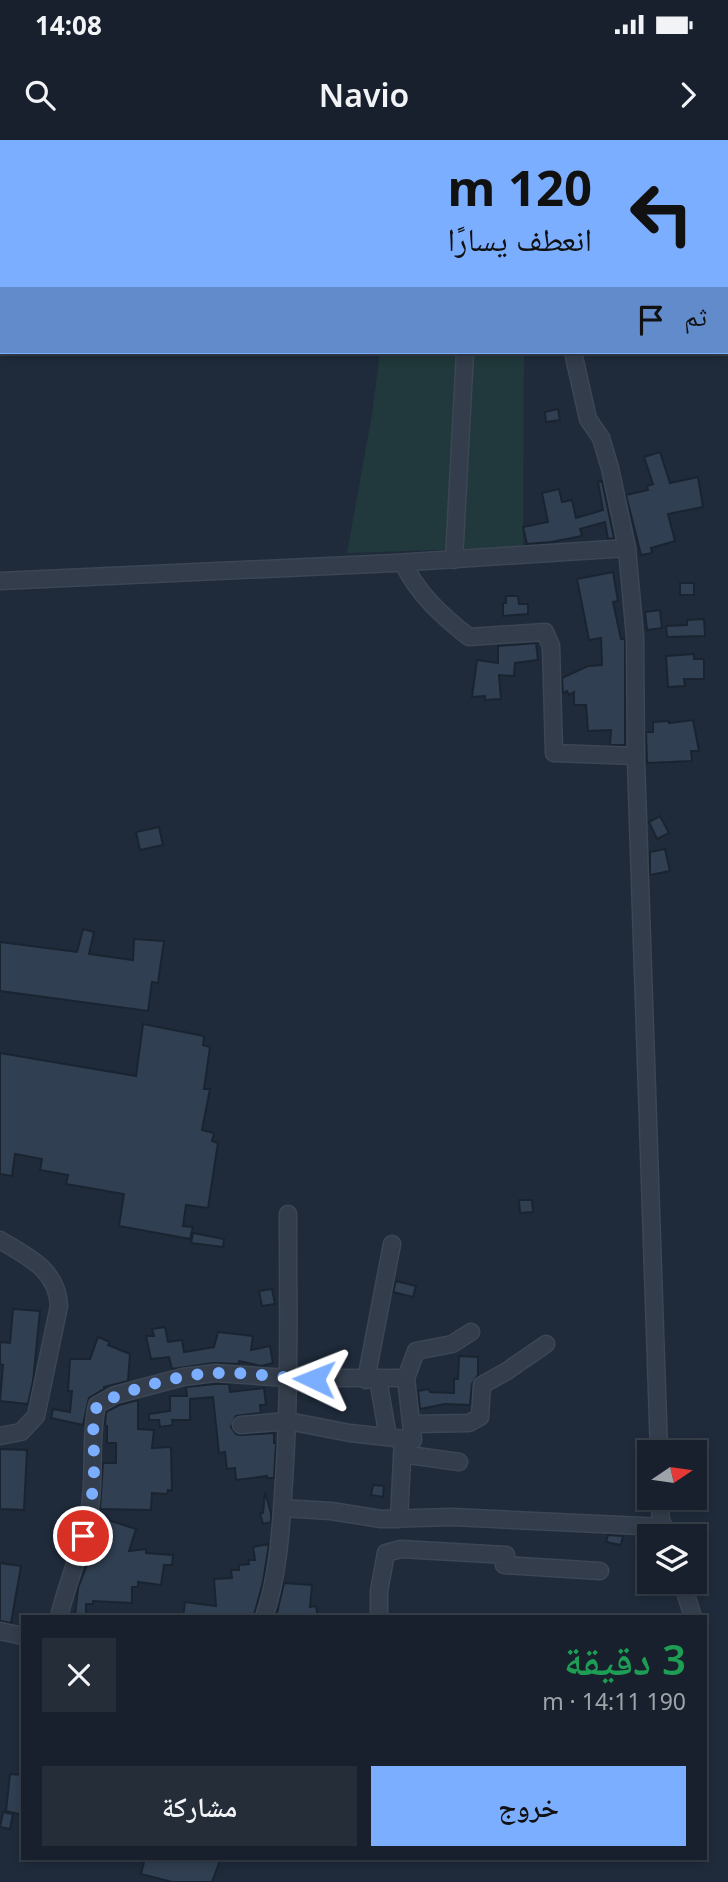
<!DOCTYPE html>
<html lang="ar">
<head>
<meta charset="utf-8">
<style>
  :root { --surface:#17202c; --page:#242d38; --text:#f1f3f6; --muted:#9ea3a9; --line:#363e48; --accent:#7baeff }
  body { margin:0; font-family:"Noto Sans","Noto Naskh Arabic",sans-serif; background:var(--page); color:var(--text); direction:rtl; height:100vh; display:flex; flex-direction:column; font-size:26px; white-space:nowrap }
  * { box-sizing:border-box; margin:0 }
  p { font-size:23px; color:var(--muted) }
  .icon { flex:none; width:38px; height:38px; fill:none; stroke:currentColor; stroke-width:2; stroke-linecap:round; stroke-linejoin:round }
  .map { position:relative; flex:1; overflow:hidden; direction:ltr }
  .panel { position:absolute; left:21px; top:1475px; width:686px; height:245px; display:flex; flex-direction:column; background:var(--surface); border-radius:0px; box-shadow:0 4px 10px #0003,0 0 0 2px var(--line); direction:rtl }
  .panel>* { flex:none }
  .hud { position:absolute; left:0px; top:0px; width:728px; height:214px; box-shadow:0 4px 10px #0003,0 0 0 2px var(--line); direction:rtl; background:#7baeff; color:#111; overflow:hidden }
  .needle { width:46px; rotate:77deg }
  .fabs { position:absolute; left:637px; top:1300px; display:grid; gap:14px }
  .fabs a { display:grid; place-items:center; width:70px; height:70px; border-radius:0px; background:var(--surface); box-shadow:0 4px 10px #0003,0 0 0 2px var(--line); font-size:35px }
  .pin { position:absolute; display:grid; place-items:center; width:60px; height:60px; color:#fff; margin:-30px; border:4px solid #fff; border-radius:50%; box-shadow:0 2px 7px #0007 }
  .me { position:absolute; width:77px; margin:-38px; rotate:272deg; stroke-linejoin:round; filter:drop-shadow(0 0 5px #0008) }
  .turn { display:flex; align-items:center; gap:24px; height:147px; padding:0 21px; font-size:32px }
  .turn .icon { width:91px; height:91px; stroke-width:2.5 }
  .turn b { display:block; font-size:49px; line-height:60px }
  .then { display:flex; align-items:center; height:66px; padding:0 21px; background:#0003; gap:14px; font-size:26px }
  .round { display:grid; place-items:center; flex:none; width:74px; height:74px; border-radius:0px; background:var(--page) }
  .overview { display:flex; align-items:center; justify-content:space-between; height:119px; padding:0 21px }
  h1 { font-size:42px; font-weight:600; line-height:52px; color:#1e9e55 }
  .cta { display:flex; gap:14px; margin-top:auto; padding:14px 21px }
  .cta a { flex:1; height:80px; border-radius:0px; background:var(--accent); color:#111; font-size:28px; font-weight:600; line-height:80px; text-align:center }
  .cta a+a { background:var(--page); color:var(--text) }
  .status { display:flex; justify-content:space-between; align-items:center; height:49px; padding:0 35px; background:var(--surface); direction:ltr }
  .status svg { height:19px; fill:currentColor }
  header { display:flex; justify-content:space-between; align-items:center; height:91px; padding:0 21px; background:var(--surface); font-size:32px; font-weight:600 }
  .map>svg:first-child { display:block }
  .green { fill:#21393c }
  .building { fill:#303f52; stroke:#1a2431; stroke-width:2 }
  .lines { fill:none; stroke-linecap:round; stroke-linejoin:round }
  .minor-casing { stroke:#3c4654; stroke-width:19 }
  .minor { stroke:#333d4b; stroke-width:16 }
  .route { stroke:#7baeff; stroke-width:12; stroke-dasharray:0 21.6 }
</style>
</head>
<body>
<div class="status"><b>14:08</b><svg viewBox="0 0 49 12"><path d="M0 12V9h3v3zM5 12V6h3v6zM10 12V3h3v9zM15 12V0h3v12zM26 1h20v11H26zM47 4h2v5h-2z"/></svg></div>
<header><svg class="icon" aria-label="forward" viewBox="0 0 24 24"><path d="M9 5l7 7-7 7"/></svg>Navio<svg class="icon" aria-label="search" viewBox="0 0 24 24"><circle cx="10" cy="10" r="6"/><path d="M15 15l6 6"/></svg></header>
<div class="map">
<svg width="728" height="1742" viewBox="0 0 728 1742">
  <rect width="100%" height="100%" fill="#1f2b3b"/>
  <path class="green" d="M349 0H585V2Z
    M380 212H524L523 407 347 413 372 274Z"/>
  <path class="building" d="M558 269 560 280 546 282 545 272Z
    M660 312 670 343 698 337 703 367 668 374 675 401 651 408 652 413 641 415 626 355 648 350 647 346 653 344 644 317Z
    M602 341 614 398 608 399 605 382 580 389 582 396 551 402 527 404 523 387 548 382 542 353 559 349 562 362 572 360 576 378 603 370 598 342Z
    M613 432 618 461 613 462 621 499H625V605H610L611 590 588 591 586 565H574V552L569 555 567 551 563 553 562 538 588 526 602 525 601 498 589 500 577 439Z
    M680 443H694V455H680Z
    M506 456H518L519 464H528V474L503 476V463H506Z
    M660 470 662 488 647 490 645 472Z
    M704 479 705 496 667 497 666 486 687 485V480Z
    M536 503 538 520 515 523 514 536 499 535 501 559 485 560V556L472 557 477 520 498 523V506Z
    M694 514V519H704V539H684L685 546 668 547 666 516Z
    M693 580 699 611H691L692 621 647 623 646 592H653V582L669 581V583Z
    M660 676 669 693 657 699 649 682Z
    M159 687 163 705 140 710 136 692Z
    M665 709 670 731 650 735V712Z
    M83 789 94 792 89 814 133 820 134 799 164 801 158 843 152 842 148 871 0 851V802L77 812Z
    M143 884 204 896 203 905 210 907 204 949H210L202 990 214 993 212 1001 218 1003 208 1068 186 1065 183 1086 193 1087 190 1099 119 1086 124 1054 66 1044 68 1035 40 1030 42 1019 15 1014 12 1036 0 1034V913L136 936Z
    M519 1060H532L533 1072 520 1073Z
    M193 1093 224 1099 223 1107 191 1103Z
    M396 1141 416 1146 413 1157 393 1152Z
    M272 1149 275 1164 262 1166 259 1151Z
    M13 1169 40 1171 33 1241 28 1264 0 1261 3 1225 0 1224V1202L10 1203Z
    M165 1187 168 1202 182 1200 184 1212 214 1207 218 1192 253 1196 251 1210 270 1206 273 1223 261 1226 239 1221V1224L214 1223 172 1229 169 1217 151 1219 146 1196H154L152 1189Z
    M98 1197 110 1202 108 1205 130 1214 128 1241 104 1247V1249L89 1258 83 1285 51 1278 53 1269 70 1272 72 1251H68L70 1219H90Z
    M459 1216 478 1217V1235L472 1244 470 1265 445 1264 420 1269 418 1251 429 1249 430 1252 454 1253V1239H458Z
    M215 1244H229L230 1252 264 1248 266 1265H260L261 1273 236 1276 231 1287 236 1294 241 1295 274 1293V1303H276L274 1338H267V1336L236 1340 235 1328 227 1329 225 1312 219 1313 213 1257 190 1259V1280H172L173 1285 160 1287 159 1280H149V1274L170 1271V1256H187L186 1247Z
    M138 1260V1289L154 1290 152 1308 171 1307 172 1351 168 1350 167 1354 152 1353 151 1370 100 1369 103 1323H116V1303H107V1286L105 1285 106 1272 119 1265Z
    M0 1309 27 1310 24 1370 0 1369Z
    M373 1345 384 1346 383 1357 371 1355Z
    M265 1352 271 1373V1382L263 1384 260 1373H263Z
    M99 1377 136 1389 129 1411 146 1409V1413L173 1415 172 1425H164L161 1445 138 1442V1447H132V1463L93 1461V1464H86V1477H75L78 1448 92 1412Z
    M608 1395 623 1396 621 1405 606 1402Z
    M269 1404 263 1442 254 1475 183 1477 185 1462 216 1466 214 1439 232 1438 231 1430H239V1425L249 1424 248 1420H255L253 1407Z
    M649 1408V1421L638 1423 635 1411Z
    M0 1423 21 1426 11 1483 0 1481Z
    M284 1443 312 1445 310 1467 316 1466 318 1477H276Z
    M10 1634 23 1635V1675L6 1671Z
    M3 1672 13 1674 10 1689 0 1687Z
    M145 1718H221L212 1742H172L141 1734Z"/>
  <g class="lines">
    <g class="minor-casing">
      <path id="minor" d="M478 2V0
        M591 2V0
        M573 212 588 279 601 298 610 328 627 408 635 497 636 621 659 1312
        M454 420 465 212
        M403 423C418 454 442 476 469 497L545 492 551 506 554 613 636 616
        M0 441 395 423 627 408
        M0 1100C28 1117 57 1129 59 1166L36 1276 21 1292 0 1296
        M406 1238 416 1211 452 1204 471 1192
        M378 1239 388 1297
        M366 1240 392 1104
        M412 1284 469 1283 480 1277 482 1245 507 1231 546 1204
        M402 1314 459 1322
        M659 1358 661 1380 666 1394
        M282 1368 331 1371 381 1379 452 1377 663 1387
        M399 1379 403 1299
        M682 1442 693 1477
        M59 1477C67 1442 83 1408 89 1373 96 1337 89 1301 97 1265L115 1255 183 1237 215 1233 288 1238H406L413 1300 350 1293 288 1281 241 1285
        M264 1477C279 1435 281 1385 284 1340 290 1252 288 1163 288 1074
        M379 1477V1451L386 1413 401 1409 506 1415 504 1425 600 1431
        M0 1491 23 1496"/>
    </g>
    <use href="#minor" class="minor"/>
  </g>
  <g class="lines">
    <path class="route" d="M83 1396C91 1370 95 1342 94 1314 93 1294 92 1286 97 1265 126 1250 183 1233 216 1233 249 1232 281 1238 314 1239"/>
  </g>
</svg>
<div class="fabs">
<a><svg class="needle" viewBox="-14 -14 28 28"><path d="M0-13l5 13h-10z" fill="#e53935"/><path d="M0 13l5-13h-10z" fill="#9ea3a9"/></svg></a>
<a><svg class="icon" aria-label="layers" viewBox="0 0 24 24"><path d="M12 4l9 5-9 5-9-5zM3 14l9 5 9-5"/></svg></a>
</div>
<div class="pin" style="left:83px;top:1396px;background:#d93025"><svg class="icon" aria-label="arrive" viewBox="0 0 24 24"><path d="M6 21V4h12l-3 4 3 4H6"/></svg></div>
<svg class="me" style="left:314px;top:1239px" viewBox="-20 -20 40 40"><path d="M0-17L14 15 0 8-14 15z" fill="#7baeff" stroke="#fff" stroke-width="4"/></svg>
<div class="hud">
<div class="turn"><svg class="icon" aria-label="left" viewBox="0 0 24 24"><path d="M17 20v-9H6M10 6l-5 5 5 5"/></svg><div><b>120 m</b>انعطف يسارًا</div></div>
<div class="then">ثم<svg class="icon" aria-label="arrive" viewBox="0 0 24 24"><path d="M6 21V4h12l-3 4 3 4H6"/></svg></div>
</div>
<section class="panel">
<div class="overview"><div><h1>3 دقيقة</h1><p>190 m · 14:11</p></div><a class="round"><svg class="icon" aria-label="close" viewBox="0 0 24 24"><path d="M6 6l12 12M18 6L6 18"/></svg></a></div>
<div class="cta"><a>خروج</a><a>مشاركة</a></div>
</section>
</div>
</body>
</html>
